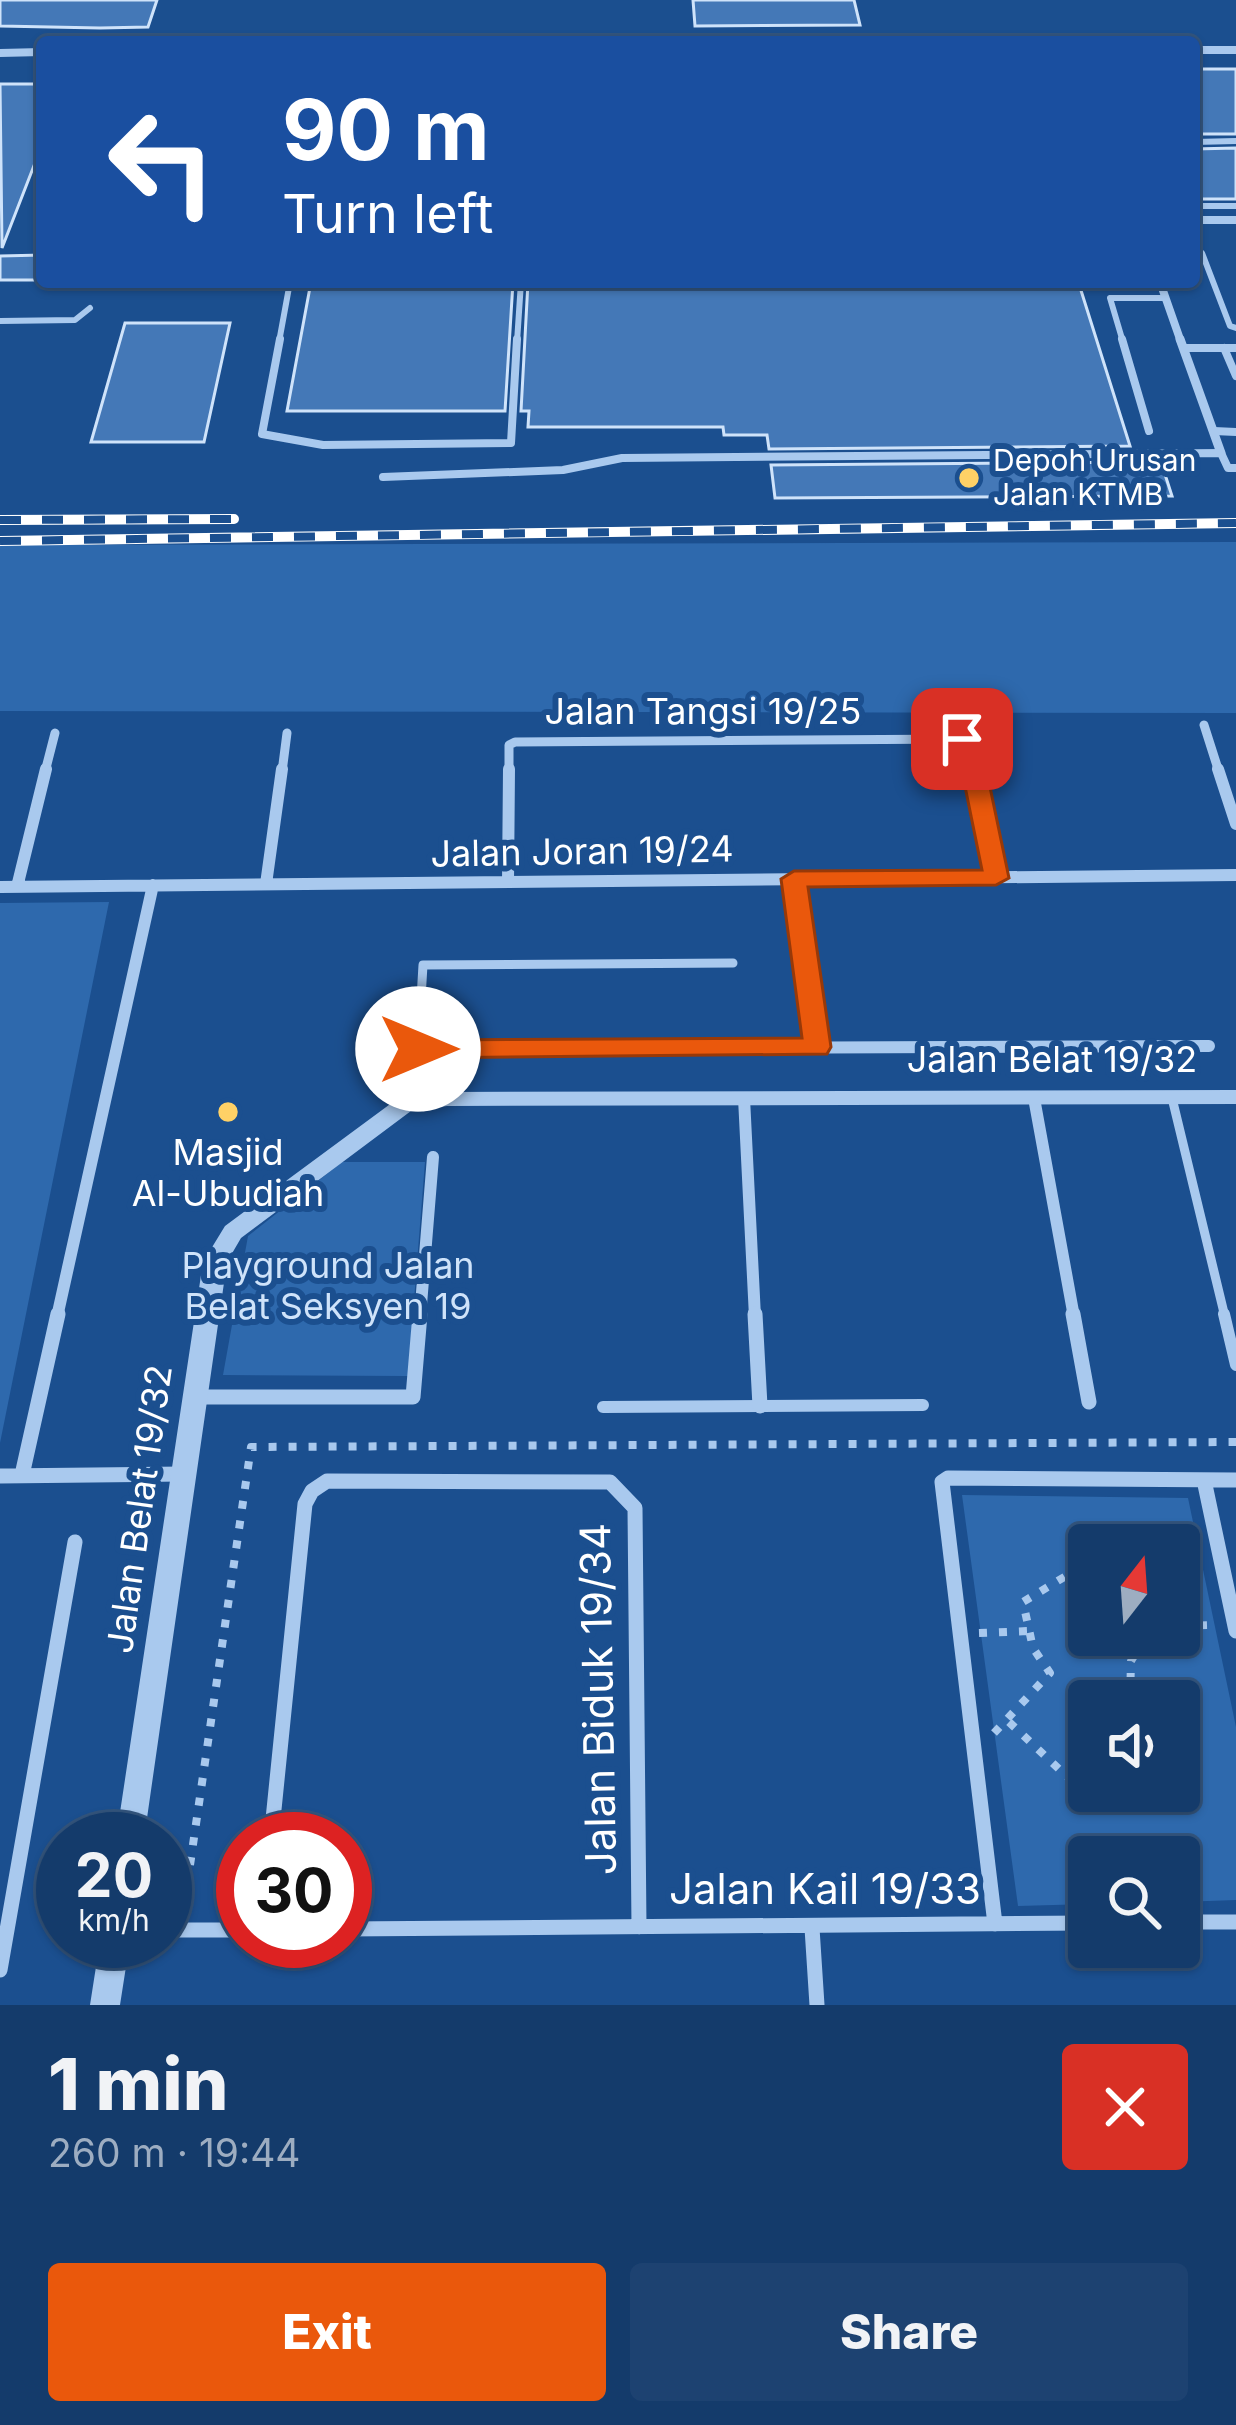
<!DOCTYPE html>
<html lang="en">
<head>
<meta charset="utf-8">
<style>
  :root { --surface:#143b6b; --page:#1d4271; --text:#f1f3f6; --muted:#9dadc1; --line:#33557e; --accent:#ea580c }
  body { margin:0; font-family:Inter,sans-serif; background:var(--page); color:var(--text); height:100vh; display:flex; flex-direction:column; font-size:45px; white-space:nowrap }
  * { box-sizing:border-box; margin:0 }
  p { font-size:39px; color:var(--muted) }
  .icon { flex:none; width:66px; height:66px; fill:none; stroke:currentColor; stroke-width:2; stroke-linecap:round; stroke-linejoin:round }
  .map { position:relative; height:2005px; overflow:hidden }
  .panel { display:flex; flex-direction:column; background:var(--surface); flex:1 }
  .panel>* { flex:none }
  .hud { position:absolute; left:36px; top:36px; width:1164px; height:252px; border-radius:12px; box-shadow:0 3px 9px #0004,0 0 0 3px var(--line); background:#1a4fa0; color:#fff; overflow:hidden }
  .needle { width:78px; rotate:17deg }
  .fabs { position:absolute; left:1068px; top:1524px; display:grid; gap:24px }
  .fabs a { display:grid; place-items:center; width:132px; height:132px; border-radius:12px; background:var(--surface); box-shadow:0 3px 9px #0004,0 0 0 3px var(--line); font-size:60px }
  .speed { position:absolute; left:36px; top:1812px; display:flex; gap:24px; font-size:60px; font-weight:700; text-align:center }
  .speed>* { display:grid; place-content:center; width:156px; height:156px; border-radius:50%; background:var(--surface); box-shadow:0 3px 9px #0004,0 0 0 3px var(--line); line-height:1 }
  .speed small { font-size:30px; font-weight:400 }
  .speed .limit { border:18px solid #d22; background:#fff; color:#111 }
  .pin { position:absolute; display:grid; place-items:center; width:102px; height:102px; color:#fff; margin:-51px; border-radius:24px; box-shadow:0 6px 18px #0006 }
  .me { position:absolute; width:132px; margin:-66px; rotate:90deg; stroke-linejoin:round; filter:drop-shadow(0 0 9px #0008) }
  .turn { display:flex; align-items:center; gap:42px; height:252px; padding:0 48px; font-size:54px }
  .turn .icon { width:156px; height:156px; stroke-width:2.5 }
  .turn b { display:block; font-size:84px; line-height:102px }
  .round { display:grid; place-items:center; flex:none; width:126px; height:126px; border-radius:12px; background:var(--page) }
  .overview { display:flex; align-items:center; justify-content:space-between; height:204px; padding:0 48px }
  h1 { font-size:72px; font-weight:800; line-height:90px }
  .action { display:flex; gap:24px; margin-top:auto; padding:24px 48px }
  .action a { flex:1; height:138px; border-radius:12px; background:var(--accent); color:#fff; font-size:48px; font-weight:800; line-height:138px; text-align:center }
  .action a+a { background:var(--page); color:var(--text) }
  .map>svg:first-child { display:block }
  .green { fill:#2e69ad; fill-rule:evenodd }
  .building { fill:#4478b7; stroke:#cfe3fa; stroke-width:3 }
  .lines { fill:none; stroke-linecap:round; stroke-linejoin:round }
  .path { stroke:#a9c9ee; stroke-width:8; stroke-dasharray:8 12; stroke-linecap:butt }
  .service-far3 { stroke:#a9c9ee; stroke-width:6 }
  .service-far2 { stroke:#a9c9ee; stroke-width:8 }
  .service-far1 { stroke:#a9c9ee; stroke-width:9 }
  .service { stroke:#a9c9ee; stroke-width:12 }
  .minor-far3 { stroke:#a9c9ee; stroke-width:8 }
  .minor-far2 { stroke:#a9c9ee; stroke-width:9 }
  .minor-far1 { stroke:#a9c9ee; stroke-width:12 }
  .minor { stroke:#a9c9ee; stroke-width:15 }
  .tertiary { fill:#a9c9ee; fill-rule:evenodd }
  .rail-casing { stroke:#fff; stroke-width:10 }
  .rail { stroke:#1b4f8f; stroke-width:8; stroke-dasharray:21; stroke-linecap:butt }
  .route { fill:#ea580c; stroke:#983908; stroke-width:3 }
  .poi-dot { fill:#ffd166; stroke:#1b4f8f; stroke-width:4.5 }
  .labels { text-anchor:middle; stroke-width:12; stroke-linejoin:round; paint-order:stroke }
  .far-poi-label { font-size:30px; fill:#fff; stroke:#1b4f8f; text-anchor:start }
  .street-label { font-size:36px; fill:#fff; stroke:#1b4f8f }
  .poi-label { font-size:36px; fill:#fff; stroke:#1b4f8f }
  .park-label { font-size:36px; fill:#cfe3fa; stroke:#1b4f8f }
  .near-street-label { font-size:42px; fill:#fff; stroke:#1b4f8f }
</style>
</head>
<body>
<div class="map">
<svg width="1236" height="2005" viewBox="0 0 1236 2005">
  <rect width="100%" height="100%" fill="#1b4f8f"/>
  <path class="green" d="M1236 542V713L0 711V545Z
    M109 902 0 1443V903Z
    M342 1162H425L408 1376 223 1375 248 1236Z
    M962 1495 1188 1498 1236 1727V1900L1179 1902V1857H1089V1904L1018 1906ZM1089 1545H1179V1635H1089ZM1089 1701H1179V1791H1089Z"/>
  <path class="building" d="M0 0H157L148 27 100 28 0 26Z
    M693 0H854L860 25 695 26Z
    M1194 69H1236V134H1194Z
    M0 84H42V145L2 248Z
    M1236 148V199H1194V149Z
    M42 255V280H0V256Z
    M311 282H513L505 411H287Z
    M528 282 1079 284 1130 446 769 449 767 435H724L723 427H528L529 411H521Z
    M125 323H230L204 442H91Z
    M1161 462 1172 496 775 498 771 465Z"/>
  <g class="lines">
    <path class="path" d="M1179 1626 1211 1625
      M979 1633 1029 1631
      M1130 1701 1131 1661 1147 1635
      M1009 1722 1092 1800 1120 1791
      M994 1733 1050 1673 1033 1648 1023 1602 1089 1562
      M190 1865 251 1447 1236 1442"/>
    <path class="service-far3" d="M1194 142 1236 141
      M1194 206H1236
      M1194 253H1202L1230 326 1236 328
      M0 321 75 320 90 308
      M279 342 290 282
      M517 342 521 282
      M1123 342 1110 298H1166"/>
    <path class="service-far2" d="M280 339 262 434 323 445 511 443 517 339
      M1122 339 1149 431
      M1184 348H1236
      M1224 348 1236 376
      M1214 431 1236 432
      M383 477 563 470 622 458 1221 453 1228 468H1236"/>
    <path class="service-far1" d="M418 1049 423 965 733 963
      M1172 1098 1225 1317"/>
    <path class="service" d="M1224 1314 1236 1365
      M603 1407 923 1405"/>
    <path class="minor-far3" d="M1194 50H1236
      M0 53 42 52
      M1194 220H1236
      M1160 282 1181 342"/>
    <path class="minor-far2" d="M1180 339 1221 453
      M1204 725 1219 772
      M45 772 55 733
      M282 772 287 733
      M509 772V745L515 742 962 739 969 744 975 772"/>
    <path class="minor-far1" d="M974 769 996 878
      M1218 769 1236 824
      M794 879 817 1047
      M508 882 509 769
      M266 884 282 769
      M0 887 1236 875
      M17 887 46 769
      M418 1049 1209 1046
      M744 1098 755 1317
      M1034 1098 1074 1317
      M57 1317 153 885
      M420 1317 433 1157"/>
    <path class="minor" d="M755 1314 760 1406
      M1073 1314 1089 1402
      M195 1397H413L420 1314
      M22 1475 58 1314
      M0 1476 184 1474
      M1204 1480 1236 1631
      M271 1839 305 1504 312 1491 327 1481 610 1482 635 1508 639 1927
      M1179 1922H1236
      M995 1924 942 1482 948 1478 1236 1480
      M812 1928 817 2005
      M345 1929 1089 1923
      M165 1930H243
      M0 1970 75 1542"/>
    <path class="tertiary" d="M1236 1090V1104L447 1106 411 1111 241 1238 227 1262 144 1839H116L203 1262 225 1226 397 1099 447 1092Z
      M100 1941H130L120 2005H90Z"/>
    <g class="rail-casing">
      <path id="rail" d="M0 520 234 519
        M0 541 1236 523"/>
    </g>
    <use href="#rail" class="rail"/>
  </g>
  <path class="route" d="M962 731 981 744 1009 878 996 885 808 887 831 1047 827 1054 418 1058 404 1049 418 1040 802 1038 781 879 794 871 982 870 957 747 950 739Z"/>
  <g class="poi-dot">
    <circle cx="969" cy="478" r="12"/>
    <circle cx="228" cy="1112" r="12"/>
  </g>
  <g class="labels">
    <g class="far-poi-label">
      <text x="993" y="471">Depoh Urusan<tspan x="993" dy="34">Jalan KTMB</tspan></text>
    </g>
    <g class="street-label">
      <text x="703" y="724">Jalan Tangsi 19/25</text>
      <text transform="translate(582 851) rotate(-1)" y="13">Jalan Joran 19/24</text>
      <text x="1052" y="1072">Jalan Belat 19/32</text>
      <text transform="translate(139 1509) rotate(-82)" y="13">Jalan Belat 19/32</text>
    </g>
    <g class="poi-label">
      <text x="228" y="1165">Masjid<tspan x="228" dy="41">Al-Ubudiah</tspan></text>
    </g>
    <g class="park-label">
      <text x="328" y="1278">Playground Jalan<tspan x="328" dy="41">Belat Seksyen 19</tspan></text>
    </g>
    <g class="near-street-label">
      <text transform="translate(598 1699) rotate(-91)" y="15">Jalan Biduk 19/34</text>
      <text x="825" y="1904">Jalan Kail 19/33</text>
    </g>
  </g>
</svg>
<div class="fabs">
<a><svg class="needle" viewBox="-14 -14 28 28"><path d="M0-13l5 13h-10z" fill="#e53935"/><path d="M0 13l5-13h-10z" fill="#9dadc1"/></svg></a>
<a><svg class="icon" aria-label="sound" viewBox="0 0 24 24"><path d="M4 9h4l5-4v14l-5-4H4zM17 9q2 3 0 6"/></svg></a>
<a><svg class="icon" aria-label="search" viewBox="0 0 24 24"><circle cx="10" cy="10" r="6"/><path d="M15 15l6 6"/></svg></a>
</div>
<div class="speed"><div>20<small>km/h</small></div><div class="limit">30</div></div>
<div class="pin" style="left:962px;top:739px;background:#d93025"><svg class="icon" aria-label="arrive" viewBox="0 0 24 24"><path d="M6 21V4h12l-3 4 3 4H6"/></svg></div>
<svg class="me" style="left:418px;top:1049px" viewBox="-20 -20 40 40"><circle r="19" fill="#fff"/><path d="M0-13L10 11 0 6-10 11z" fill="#ea580c"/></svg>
<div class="hud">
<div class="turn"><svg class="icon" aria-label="left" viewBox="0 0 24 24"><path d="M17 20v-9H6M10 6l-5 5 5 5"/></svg><div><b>90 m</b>Turn left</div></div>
</div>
</div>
<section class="panel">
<div class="overview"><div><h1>1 min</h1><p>260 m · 19:44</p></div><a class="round" style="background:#d93025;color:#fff"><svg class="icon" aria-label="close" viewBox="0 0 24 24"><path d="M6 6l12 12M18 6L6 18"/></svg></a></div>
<div class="action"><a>Exit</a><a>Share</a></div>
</section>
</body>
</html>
